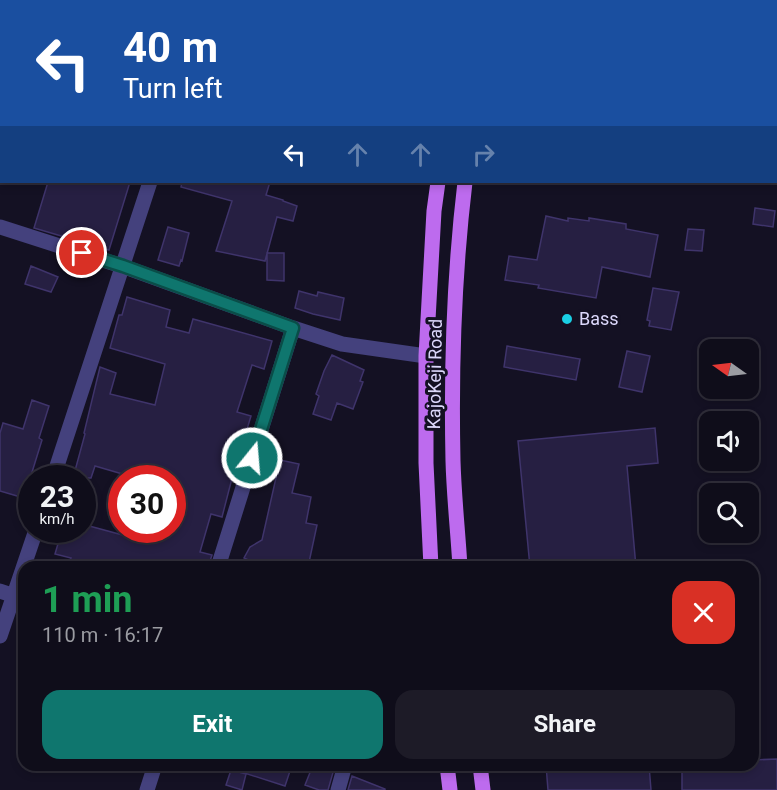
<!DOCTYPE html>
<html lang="en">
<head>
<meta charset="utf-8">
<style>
  :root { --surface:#0f0d1a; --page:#1d1b27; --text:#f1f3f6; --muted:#9b9ca2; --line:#2f2d39; --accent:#0f766e }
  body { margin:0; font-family:Roboto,sans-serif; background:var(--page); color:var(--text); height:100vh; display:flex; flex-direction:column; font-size:22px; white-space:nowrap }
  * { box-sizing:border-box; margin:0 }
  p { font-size:20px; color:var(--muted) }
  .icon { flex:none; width:33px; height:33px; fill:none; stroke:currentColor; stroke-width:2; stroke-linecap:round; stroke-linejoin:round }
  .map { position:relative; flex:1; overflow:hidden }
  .sheet { position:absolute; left:18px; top:561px; width:741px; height:210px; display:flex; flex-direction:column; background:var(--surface); border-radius:18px; box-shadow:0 3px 9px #0003,0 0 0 2px var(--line) }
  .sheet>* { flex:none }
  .banner { position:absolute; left:0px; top:0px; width:777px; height:183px; box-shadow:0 3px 9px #0003,0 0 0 2px var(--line); background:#1a4fa0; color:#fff; overflow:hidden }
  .needle { width:39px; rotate:284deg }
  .buttons { position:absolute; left:699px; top:339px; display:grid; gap:12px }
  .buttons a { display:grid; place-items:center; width:60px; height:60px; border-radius:12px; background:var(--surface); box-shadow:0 3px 9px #0003,0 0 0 2px var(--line); font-size:30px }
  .speed { position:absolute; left:18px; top:465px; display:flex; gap:12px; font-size:30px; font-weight:700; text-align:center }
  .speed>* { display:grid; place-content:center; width:78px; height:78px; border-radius:50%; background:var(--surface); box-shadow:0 3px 9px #0003,0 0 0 2px var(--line); line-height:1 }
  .speed small { font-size:15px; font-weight:400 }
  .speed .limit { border:9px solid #d22; background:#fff; color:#111 }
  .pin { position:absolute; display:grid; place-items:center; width:51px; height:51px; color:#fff; margin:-26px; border:3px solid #fff; border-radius:50%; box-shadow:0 2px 6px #0007 }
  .me { position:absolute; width:66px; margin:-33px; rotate:17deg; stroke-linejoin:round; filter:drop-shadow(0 0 4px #0008) }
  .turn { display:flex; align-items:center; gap:21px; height:126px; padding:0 24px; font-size:27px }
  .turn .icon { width:78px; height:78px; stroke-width:2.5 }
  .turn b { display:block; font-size:42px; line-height:51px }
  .lanes { display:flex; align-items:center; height:57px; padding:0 24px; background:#0003; justify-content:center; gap:30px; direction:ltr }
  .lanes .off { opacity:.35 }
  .round { display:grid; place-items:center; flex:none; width:63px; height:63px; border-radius:18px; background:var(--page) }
  .headline { display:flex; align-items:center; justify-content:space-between; height:102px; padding:0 24px }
  h1 { font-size:36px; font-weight:700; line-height:45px; color:#1e9e55 }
  .primary-button { display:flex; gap:12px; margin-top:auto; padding:12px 24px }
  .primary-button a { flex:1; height:69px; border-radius:18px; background:var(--accent); color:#fff; font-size:24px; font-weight:700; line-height:69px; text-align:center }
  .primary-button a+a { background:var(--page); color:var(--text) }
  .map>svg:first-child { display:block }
  .building { fill:#261f42; stroke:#3f346b; stroke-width:1.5 }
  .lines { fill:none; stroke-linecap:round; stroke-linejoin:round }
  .minor { stroke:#44417d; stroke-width:15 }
  .primary { stroke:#bd6bee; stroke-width:15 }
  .route-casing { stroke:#0a4d48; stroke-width:15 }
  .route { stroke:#0f766e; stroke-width:10 }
  .poi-dot { fill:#1acfe4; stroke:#141123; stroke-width:2 }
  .labels { text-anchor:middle; stroke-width:6; stroke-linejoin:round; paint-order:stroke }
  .poi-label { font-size:18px; fill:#dcd8fb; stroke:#141123; text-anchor:start }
  .street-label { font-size:18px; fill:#dcd8fb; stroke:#141123 }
</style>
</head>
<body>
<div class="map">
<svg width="777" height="790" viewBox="0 0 777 790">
  <rect width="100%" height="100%" fill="#141123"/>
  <path class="building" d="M48 182H130L109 250 34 228Z
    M182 182H270L266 195 283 200V201L297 206 293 221 277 217 265 261 216 251 232 201 181 187Z
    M755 208 775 211 773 227 753 224Z
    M546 216 568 221V218L589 221V218L626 224V229L658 235 650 277 602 267 596 298 538 288 539 285 505 280 509 256 537 260Z
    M168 227 189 233 182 261 181 260 179 266 158 260Z
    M688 229 704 230 702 251 685 250Z
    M267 253H284V281L267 280Z
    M31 266 58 277 51 292 25 284Z
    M653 288 679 292 671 330 649 326 650 321 647 320Z
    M299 291 317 296 318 292 344 298 340 320 313 314 295 308Z
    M127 297 170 310 166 327 189 333 193 319 272 341 264 369 252 365 237 412 251 416 238 459H237L222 517 211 514 200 552 212 555 208 567H78L79 563 70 560 71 558 55 554 62 530H82V524L130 537 133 530H172V478H136L95 466 91 478H73L85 434 84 433 100 367 116 373 110 394 155 405 165 364 110 348 119 315H122Z
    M507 346 580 359 576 380 504 367Z
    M627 351 650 356 642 392 619 387Z
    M332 355 364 370 360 381 363 382 353 409 337 403 331 420 313 414 319 396 316 394 324 371Z
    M32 400 49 406 39 438 42 440 24 498 0 491V433L3 423 23 429Z
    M655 428 658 463 627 466 636 567H530L518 441Z
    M280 460 299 464 292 493 311 497 306 523 317 525 308 567H263L244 558 250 547 262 540Z
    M777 759V790H682V765H753V760Z
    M237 765H271L290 771 285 786 235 770Z
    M313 765H325L334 769 328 790H319L305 785Z
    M546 765H649L651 790H548Z
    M231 770 246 774 242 790 226 785Z
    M352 776 385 789V790H348Z"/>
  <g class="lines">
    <path class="minor" d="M155 0 159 2
      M12 2V0
      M207 2 208 0
      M0 35 2 31
      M0 227 122 266 293 328 342 344 426 356
      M53 478 150 182
      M218 567 293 328
      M0 591 24 599
      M0 636 36 530
      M147 790 155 765
      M338 790 345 765"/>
    <path class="primary" d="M467 2V0
      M492 2V0
      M431 567 426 463V356L434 211 438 182
      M460 567C458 532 454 497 453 461 451 368 454 274 465 182
      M447 765 450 790
      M480 765 483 790"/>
  </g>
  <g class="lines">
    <g class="route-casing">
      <path id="route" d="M82 253 123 266 293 328 252 458"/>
    </g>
    <use href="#route" class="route"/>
  </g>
  <circle class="poi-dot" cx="567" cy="319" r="6"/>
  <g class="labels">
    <g class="poi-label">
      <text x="579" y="325">Bass</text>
    </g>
    <g class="street-label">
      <text transform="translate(435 374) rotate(-89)" y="6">KajoKeji Road</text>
    </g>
  </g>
</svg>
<div class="buttons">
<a><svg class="needle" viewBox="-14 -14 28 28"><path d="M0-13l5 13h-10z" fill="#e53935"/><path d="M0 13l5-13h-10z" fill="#9b9ca2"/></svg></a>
<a><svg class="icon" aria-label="sound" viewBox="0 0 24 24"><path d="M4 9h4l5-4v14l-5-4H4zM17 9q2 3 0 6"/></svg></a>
<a><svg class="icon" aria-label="search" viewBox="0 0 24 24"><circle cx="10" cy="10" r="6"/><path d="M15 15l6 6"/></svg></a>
</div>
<div class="speed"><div>23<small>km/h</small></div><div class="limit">30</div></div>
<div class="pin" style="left:82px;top:253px;background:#d93025"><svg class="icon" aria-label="arrive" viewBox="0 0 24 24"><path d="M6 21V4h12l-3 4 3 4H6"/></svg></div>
<svg class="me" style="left:252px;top:458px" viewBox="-20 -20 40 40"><circle r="17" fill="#0f766e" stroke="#fff" stroke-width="3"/><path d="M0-11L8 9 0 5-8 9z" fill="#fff"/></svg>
<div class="banner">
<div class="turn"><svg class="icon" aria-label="left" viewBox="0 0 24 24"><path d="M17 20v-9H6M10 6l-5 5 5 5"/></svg><div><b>40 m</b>Turn left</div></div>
<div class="lanes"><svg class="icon" aria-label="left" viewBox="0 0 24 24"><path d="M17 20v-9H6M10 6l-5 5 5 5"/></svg><svg class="icon off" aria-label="ahead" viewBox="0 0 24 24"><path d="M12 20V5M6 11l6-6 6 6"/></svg><svg class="icon off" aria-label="ahead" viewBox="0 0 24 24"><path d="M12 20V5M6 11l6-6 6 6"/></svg><svg class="icon off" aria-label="right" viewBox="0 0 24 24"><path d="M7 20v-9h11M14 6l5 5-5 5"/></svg></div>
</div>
<section class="sheet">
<div class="headline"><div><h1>1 min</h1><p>110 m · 16:17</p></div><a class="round" style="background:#d93025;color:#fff"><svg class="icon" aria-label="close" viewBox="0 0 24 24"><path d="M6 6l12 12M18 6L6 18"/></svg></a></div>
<div class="primary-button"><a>Exit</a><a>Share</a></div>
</section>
</div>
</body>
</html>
